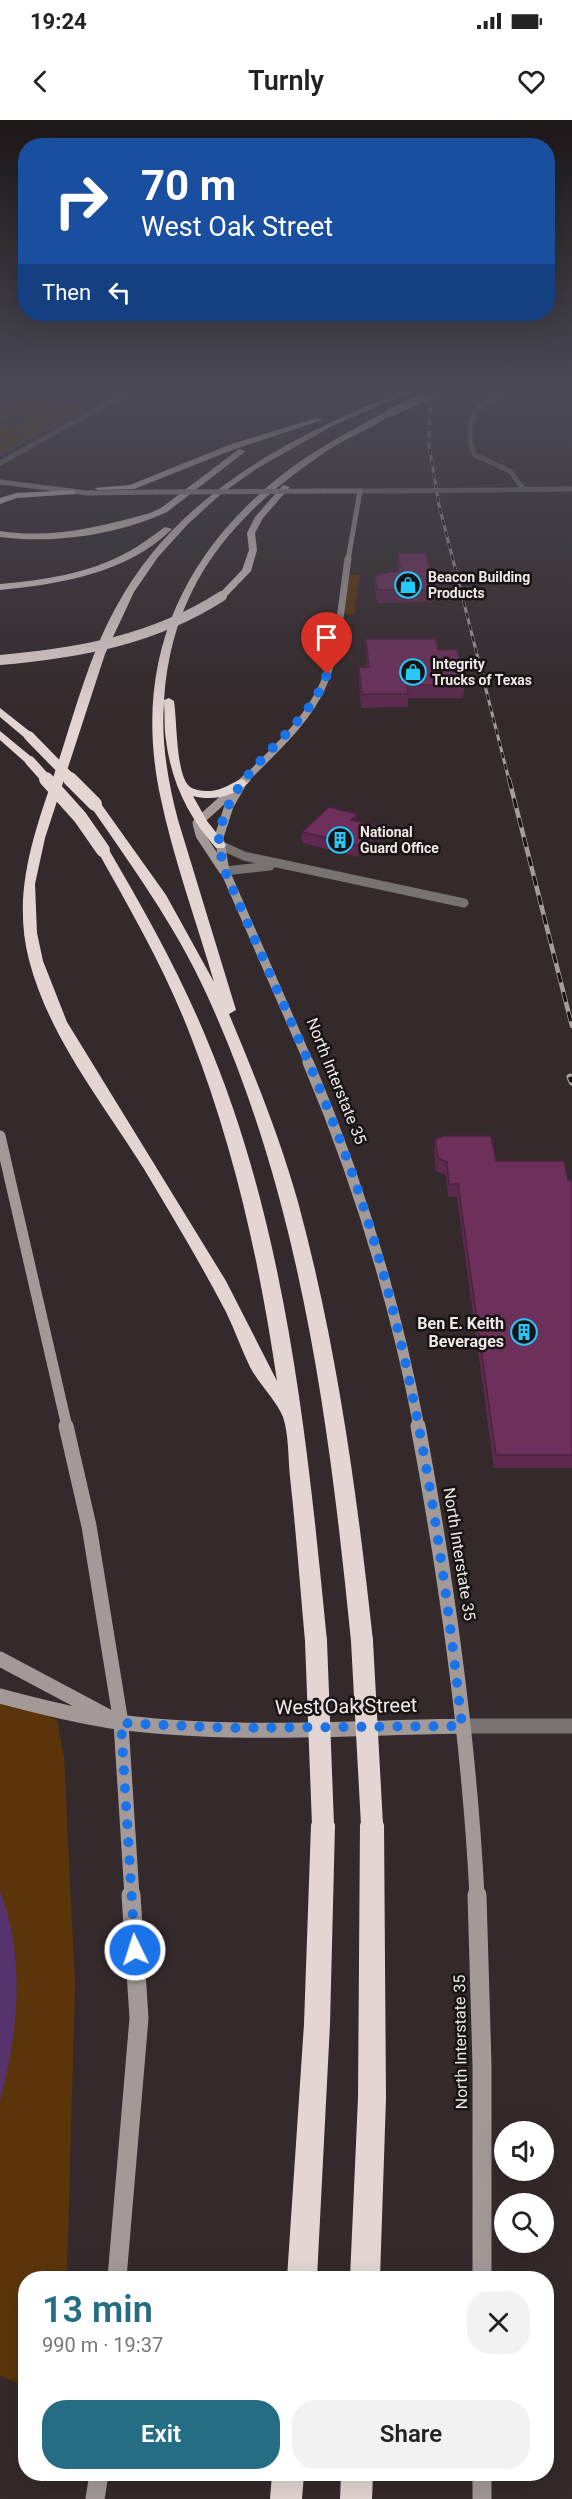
<!DOCTYPE html>
<html lang="en">
<head>
<meta charset="utf-8">
<style>
  :root { --surface:#fff; --page:#f2f2f2; --text:#222; --muted:#767676; --accent:#246d85 }
  body { margin:0; font-family:Roboto,sans-serif; background:var(--page); color:var(--text); height:100vh; display:flex; flex-direction:column; font-size:22px; white-space:nowrap }
  * { box-sizing:border-box; margin:0 }
  p { font-size:20px; color:var(--muted) }
  .icon { flex:none; width:33px; height:33px; fill:none; stroke:currentColor; stroke-width:2; stroke-linecap:round; stroke-linejoin:round }
  .map { position:relative; flex:1; overflow:hidden }
  .drawer { position:absolute; left:18px; top:2151px; width:536px; height:210px; display:flex; flex-direction:column; background:var(--surface); border-radius:24px; box-shadow:0 6px 24px #0002 }
  .drawer>* { flex:none }
  .guide { position:absolute; left:18px; top:18px; width:537px; height:183px; border-radius:24px; box-shadow:0 6px 24px #0002; background:#1a4fa0; color:#fff; overflow:hidden }
  .fabs { position:absolute; left:494px; top:2001px; display:grid; gap:12px }
  .fabs a { display:grid; place-items:center; width:60px; height:60px; border-radius:50%; background:var(--surface); box-shadow:0 6px 24px #0002; font-size:30px }
  .pin { position:absolute; display:grid; place-items:center; width:51px; height:51px; color:#fff; margin:-62px -26px; border-radius:50% 50% 50% 0; rotate:-45deg; box-shadow:0 0 6px #0007 }
  .pin .icon { rotate:45deg }
  .me { position:absolute; width:66px; margin:-33px; rotate:356deg; stroke-linejoin:round; filter:drop-shadow(0 0 4px #0008) }
  .turn { display:flex; align-items:center; gap:21px; height:126px; padding:0 24px; font-size:27px }
  .turn .icon { width:78px; height:78px; stroke-width:2.5 }
  .turn b { display:block; font-size:42px; line-height:51px }
  .then { display:flex; align-items:center; height:57px; padding:0 24px; background:#0003; gap:12px; font-size:22px }
  .round { display:grid; place-items:center; flex:none; width:63px; height:63px; border-radius:24px; background:var(--page) }
  .overview { display:flex; align-items:center; justify-content:space-between; height:102px; padding:0 24px }
  h1 { font-size:36px; font-weight:600; line-height:45px; color:var(--accent) }
  .button { display:flex; gap:12px; margin-top:auto; padding:12px 24px }
  .button a { flex:1; height:69px; border-radius:24px; background:var(--accent); color:#fff; font-size:24px; font-weight:600; line-height:69px; text-align:center }
  .button a+a { background:var(--page); color:var(--text) }
  .status { display:flex; justify-content:space-between; align-items:center; height:42px; padding:0 30px; background:var(--surface); direction:ltr }
  .status svg { height:16px; fill:currentColor }
  header { display:flex; justify-content:space-between; align-items:center; height:78px; padding:0 24px; background:var(--surface); font-size:27px; font-weight:600 }
  .map>svg:first-child { display:block }
  .green { fill:#5b3509 }
  .water { fill:#57336d }
  .lines { fill:none; stroke-linecap:round; stroke-linejoin:round }
  .stream { stroke:#57336d; stroke-width:2 }
  .minor { stroke:#787371; stroke-width:9 }
  .tertiary-far1 { stroke:#787371; stroke-width:5 }
  .tertiary { stroke:#787371; stroke-width:15 }
  .secondary-far5 { stroke:#a39a98; stroke-width:5 }
  .secondary-far4 { stroke:#a39a98; stroke-width:7 }
  .secondary-far3 { stroke:#a39a98; stroke-width:9 }
  .secondary-far2 { stroke:#a39a98; stroke-width:11 }
  .secondary-far1 { stroke:#a39a98; stroke-width:15 }
  .secondary { stroke:#a39a98; stroke-width:19 }
  .motorway { fill:#e3d5d1; fill-rule:evenodd }
  .rail-far2-casing { stroke:#a59c9d; stroke-width:3 }
  .rail-far1-casing { stroke:#a59c9d; stroke-width:4.5 }
  .rail-casing { stroke:#a59c9d; stroke-width:7 }
  .rail-far2 { stroke:#191414; stroke-width:2; stroke-dasharray:6; stroke-linecap:butt }
  .rail-far1 { stroke:#191414; stroke-width:3; stroke-dasharray:10; stroke-linecap:butt }
  .rail { stroke:#191414; stroke-width:4.5; stroke-dasharray:13; stroke-linecap:butt }
  .tertiary-bridge { stroke:#787371; stroke-width:5 }
  .secondary-bridge { stroke:#a39a98; stroke-width:5 }
  .motorway-bridge-far3 { stroke:#e3d5d1; stroke-width:8 }
  .motorway-bridge-far2 { stroke:#e3d5d1; stroke-width:10 }
  .motorway-bridge-far1 { stroke:#e3d5d1; stroke-width:14 }
  .motorway-bridge { stroke:#e3d5d1; stroke-width:22 }
  .wall { fill:#5d294e }
  .shaded-wall { fill:#4c2240 }
  .building { fill:#6c305b; stroke:#4c2240; stroke-width:1.5 }
  .route { stroke:#1a73e8; stroke-width:10; stroke-dasharray:0 18 }
  .labels { text-anchor:middle; stroke-width:5; stroke-linejoin:round; paint-order:stroke }
  .far-poi-label { font-size:14px; font-weight:bold; fill:#efe7e8; stroke:#191414; text-anchor:start }
  .street-label { font-size:16px; fill:#efe7e8; stroke:#191414 }
  .poi-label { font-size:16px; font-weight:bold; fill:#efe7e8; stroke:#191414; text-anchor:end }
  .near-street-label { font-size:20px; fill:#efe7e8; stroke:#191414 }
</style>
</head>
<body>
<div class="status"><b>19:24</b><svg viewBox="0 0 49 12"><path d="M0 12V9h3v3zM5 12V6h3v6zM10 12V3h3v9zM15 12V0h3v12zM26 1h20v11H26zM47 4h2v5h-2z"/></svg></div>
<header><svg class="icon" aria-label="back" viewBox="0 0 24 24"><path d="M15 5l-7 7 7 7"/></svg>Turnly<svg class="icon" aria-label="heart" viewBox="0 0 24 24"><path d="M12 20l-8-8c-3-5 5-10 8-4 3-6 11-1 8 4z"/></svg></header>
<div class="map">
<svg width="572" height="2379" viewBox="0 0 572 2379">
  <rect width="100%" height="100%" fill="#34292b"/>
  <path class="green" d="M52 269H89C80 271 41 287 33 293L90 278 103 280 0 336V304L13 307 31 299 18 295 0 301V289Z
    M351 455H360L354 495 344 494 347 456Z
    M0 1575 57 1600 64 1637 75 1863 67 2158H26L25 2266 0 2256Z"/>
  <path class="water" d="M93 269 89 271 96 274 90 278 33 293C41 287 83 269 93 269Z
    M0 1771C26 1837 18 1914 0 1981Z"/>
  <g class="lines">
    <path class="stream" d="M88 276 224 287 266 283 305 269
      M22 297 39 291
      M0 335 102 277"/>
    <path class="minor" d="M220 725 244 736 464 783
      M225 751 270 746"/>
    <path class="tertiary-far1" d="M517 269C496 277 469 284 470 311 470 320 470 328 475 335L510 351 524 370
      M0 343 133 269
      M487 370 572 369
      M360 371H385"/>
    <path class="tertiary" d="M462 1606H572"/>
    <path class="secondary-far5" d="M0 362 87 373 156 372
      M325 371H360L348 440"/>
    <path class="secondary-far4" d="M245 660C272 632 307 602 323 565 339 529 342 478 348 439"/>
    <path class="secondary-far3" d="M242 663 229 686 219 717 225 751 309 943
      M223 750 200 715 197 703 246 659"/>
    <path class="secondary-far2" d="M308 942C358 1060 395 1181 419 1307
      M0 1016 67 1307"/>
    <path class="secondary-far1" d="M66 1306 89 1406 121 1603 132 1776
      M418 1306C447 1461 469 1619 477 1776
      M0 1539 109 1597
      M0 1576C37 1586 73 1595 111 1601 227 1617 346 1608 462 1606"/>
    <path class="secondary" d="M477 1775 482 1945V2158
      M117 2158 139 1898 131 1775
      M482 2354V2379
      M95 2379 99 2354"/>
    <path class="motorway" d="M408 269H418L334 305 256 349 221 374 188 404 158 437 134 472 105 534 45 718 35 764 37 813 43 841 67 902 226 1161 277 1261C260 1144 234 1027 191 917 166 851 131 791 97 730L99 727 103 726 109 730C144 790 178 850 205 915 286 1105 307 1317 327 1521L324 1528 316 1530 308 1528 305 1521C300 1466 296 1411 290 1357 288 1338 289 1315 283 1297 276 1280 259 1264 250 1247 241 1229 235 1210 226 1192 201 1144 172 1096 144 1049 102 982 49 917 29 840 11 770 36 709 58 643 75 591 89 537 115 489 176 374 292 315 408 269Z
      M386 291 393 293C376 307 352 315 333 327 237 390 172 461 164 580L169 578 174 581C177 600 176 651 188 665 193 671 205 671 211 671 223 670 231 663 242 659L248 663C234 677 211 681 193 676L207 701 226 725 224 728H216C188 697 171 661 166 620 164 608 165 596 164 583 161 622 168 662 178 700L236 890 229 894C255 956 280 1018 298 1082 337 1226 357 1373 373 1521L370 1528 362 1530 354 1528 351 1521C329 1300 300 1077 206 873 175 805 131 745 89 684L99 681 166 775 214 862C196 800 173 738 160 675 133 546 178 439 278 358 311 331 349 312 386 291Z
      M316 298 323 300 235 329 134 369 98 370 94 368 130 365 229 325Z
      M239 329 246 331 167 392C117 415 54 424 0 417V411C52 419 100 407 150 393L161 388Z
      M283 365 290 367 263 398 255 413 257 430 251 451 225 478H219V474L242 450 249 430 247 413 255 397Z
      M73 370 76 374 17 378 0 384V378L16 373Z
      M165 407 172 409C128 453 60 464 0 470V464C43 460 87 454 126 433 140 426 152 416 165 407Z
      M0 588 33 614V618H25L0 597Z
      M0 611 34 639V643H26L0 620Z
      M323 1694 332 1697 335 1705 330 1904 317 2158H287L304 1904 311 1705 314 1697Z
      M372 1694 381 1697 384 1705 386 1978 380 2158H350L358 1978 360 1705 363 1697Z
      M272 2354H304L302 2379H270Z
      M341 2354H373L372 2379H340Z"/>
    <g class="rail-far2-casing">
      <path id="rail-far2" d="M430 269 429 325 439 385 509 660"/>
    </g>
    <g class="rail-far1-casing">
      <path id="rail-far1" d="M509 659 572 906"/>
    </g>
    <g class="rail-casing">
      <path id="rail" d="M570 957 572 962"/>
    </g>
    <use href="#rail-far2" class="rail-far2"/>
    <use href="#rail-far1" class="rail-far1"/>
    <use href="#rail" class="rail"/>
    <path class="tertiary-bridge" d="M385 371 487 370"/>
    <path class="secondary-bridge" d="M156 372 325 371"/>
    <path class="motorway-bridge-far3" d="M389 293 444 269"/>
    <path class="motorway-bridge-far2" d="M0 540C79 533 154 520 222 476
      M29 616 72 660
      M30 641 47 660"/>
    <path class="motorway-bridge-far1" d="M46 659 80 697 103 730
      M70 659 95 684"/>
    <path class="motorway-bridge" d="M316 1521 323 1705
      M362 1521 372 1705"/>
  </g>
  <path class="wall" d="M398 433 434 470 433 482 377 483 375 467V455L397 451V447H398Z
    M366 519 438 530 465 565 463 578H408V587L361 588 359 561V547H367L366 532Z
    M357 694 356 701 377 718 358 737 302 723V712Z
    M435 1019 496 1041 568 1060H572V1348H494L457 1077H448L446 1055 436 1051 434 1032Z"/>
  <path class="shaded-wall" d="M357 694 356 705 351 700Z
    M378 706 377 718 358 737V725Z"/>
  <path class="building" d="M398 433H426L434 470H377L375 455 398 451 397 447H401Z
    M366 519H436L438 530 457 529 465 565H407L408 574H362L359 547H369Z
    M329 687 357 694 351 700 378 706 358 725 302 712Z
    M443 1016H491L496 1041H564L568 1060H572V1335H496L458 1064H449L447 1042 438 1038 435 1019Z"/>
  <linearGradient id="sky" x2="0" y2="1"><stop stop-color="#1d1718"/><stop offset="0.45" stop-color="#4a4955"/><stop offset="1" stop-color="#4a4955" stop-opacity="0"/></linearGradient>
  <rect width="572" height="602" fill="url(#sky)"/>
  <g class="lines">
    <path class="route" d="M135 1830 121 1603 229 1608 462 1606C442 1429 417 1252 362 1082 325 969 271 860 225 751 223 741 218 728 219 719 226 648 305 617 327 554"/>
  </g>
  <defs>
    <g id="shop-ring" transform="scale(1.35)"><circle r="9.5" fill="#191414" stroke="#26c9fe" stroke-width="1.5"/><path d="M-5-2.5h2.3a2.7 3.5 0 0 1 5.4 0H5L5.5 6h-11ZM-1.5-2.5h3a1.5 2.3 0 0 0-3 0Z" fill="#26c9fe"/></g>
    <g id="building-ring" transform="scale(1.35)"><circle r="9.5" fill="#191414" stroke="#26c9fe" stroke-width="1.5"/><path d="M-4-6H4V6H1V3H-1V6H-4ZM-2.5-4.3h1.7v1.8h-1.7ZM.8-4.3h1.7v1.8H.8ZM-2.5-1h1.7V.8h-1.7ZM.8-1h1.7V.8H.8Z" fill="#26c9fe"/></g>
  </defs>
  <g fill-rule="evenodd">
    <use href="#shop-ring" x="408" y="465"/>
    <use href="#shop-ring" x="413" y="552"/>
    <use href="#building-ring" x="340" y="720"/>
    <use href="#building-ring" x="524" y="1212"/>
  </g>
  <g class="labels">
    <g class="far-poi-label">
      <text x="428" y="462">Beacon Building<tspan x="428" dy="16">Products</tspan></text>
      <text x="432" y="549">Integrity<tspan x="432" dy="16">Trucks of Texas</tspan></text>
      <text x="360" y="717">National<tspan x="360" dy="16">Guard Office</tspan></text>
    </g>
    <g class="street-label">
      <text transform="translate(337 961) rotate(68)" y="6">North Interstate 35</text>
      <text transform="translate(460 1434) rotate(81)" y="6">North Interstate 35</text>
      <text transform="translate(460 1922) rotate(-91)" y="6">North Interstate 35</text>
    </g>
    <g class="poi-label">
      <text x="504" y="1209">Ben E. Keith<tspan x="504" dy="18">Beverages</tspan></text>
    </g>
    <g class="near-street-label">
      <text transform="translate(346 1586) rotate(-1)" y="7">West Oak Street</text>
    </g>
  </g>
</svg>
<div class="fabs">
<a><svg class="icon" aria-label="sound" viewBox="0 0 24 24"><path d="M4 9h4l5-4v14l-5-4H4zM17 9q2 3 0 6"/></svg></a>
<a><svg class="icon" aria-label="search" viewBox="0 0 24 24"><circle cx="10" cy="10" r="6"/><path d="M15 15l6 6"/></svg></a>
</div>
<div class="pin" style="left:327px;top:554px;background:#d93025"><svg class="icon" aria-label="arrive" viewBox="0 0 24 24"><path d="M6 21V4h12l-3 4 3 4H6"/></svg></div>
<svg class="me" style="left:135px;top:1830px" viewBox="-20 -20 40 40"><circle r="17" fill="#1a73e8" stroke="#fff" stroke-width="3"/><path d="M0-11L8 9 0 5-8 9z" fill="#fff"/></svg>
<div class="guide">
<div class="turn"><svg class="icon" aria-label="right" viewBox="0 0 24 24"><path d="M7 20v-9h11M14 6l5 5-5 5"/></svg><div><b>70 m</b>West Oak Street</div></div>
<div class="then">Then<svg class="icon" aria-label="left" viewBox="0 0 24 24"><path d="M17 20v-9H6M10 6l-5 5 5 5"/></svg></div>
</div>
<section class="drawer">
<div class="overview"><div><h1>13 min</h1><p>990 m · 19:37</p></div><a class="round"><svg class="icon" aria-label="close" viewBox="0 0 24 24"><path d="M6 6l12 12M18 6L6 18"/></svg></a></div>
<div class="button"><a>Exit</a><a>Share</a></div>
</section>
</div>
</body>
</html>
